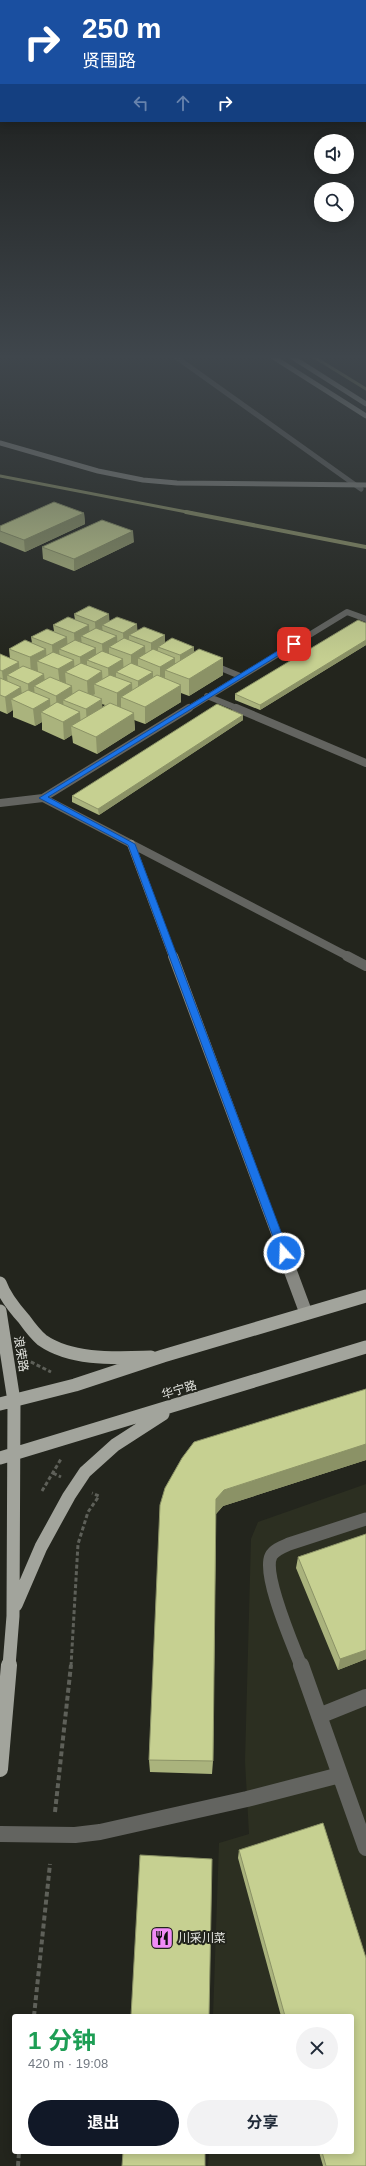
<!DOCTYPE html>
<html lang="zh">
<head>
<meta charset="utf-8">
<style>
  :root { --surface:#fff; --page:#f2f2f3; --text:#1f2937; --muted:#747a83; --accent:#111827 }
  body { margin:0; font-family:Helvetica,"Noto Sans SC",sans-serif; background:var(--page); color:var(--text); height:100vh; display:flex; flex-direction:column; font-size:15px; white-space:nowrap }
  * { box-sizing:border-box; margin:0 }
  p { font-size:13px; color:var(--muted) }
  .icon { flex:none; width:22px; height:22px; fill:none; stroke:currentColor; stroke-width:2; stroke-linecap:round; stroke-linejoin:round }
  .map { position:relative; flex:1; overflow:hidden }
  .side { position:absolute; left:12px; top:2014px; width:342px; height:140px; display:flex; flex-direction:column; background:var(--surface); border-radius:4px; box-shadow:0 2px 10px #0003 }
  .side>* { flex:none }
  .top-card { position:absolute; left:0px; top:0px; width:366px; height:122px; box-shadow:0 2px 10px #0003; background:#1a4fa0; color:#fff; overflow:hidden }
  .tools { position:absolute; left:314px; top:134px; display:grid; gap:8px }
  .tools a { display:grid; place-items:center; width:40px; height:40px; border-radius:50%; background:var(--surface); box-shadow:0 2px 10px #0003; font-size:20px }
  .pin { position:absolute; display:grid; place-items:center; width:34px; height:34px; color:#fff; margin:-17px; border-radius:8px; box-shadow:0 2px 6px #0006 }
  .me { position:absolute; width:44px; margin:-22px; rotate:340deg; stroke-linejoin:round; filter:drop-shadow(0 0 3px #0008) }
  .turn { display:flex; align-items:center; gap:14px; height:84px; padding:0 16px; font-size:18px }
  .turn .icon { width:52px; height:52px; stroke-width:2.5 }
  .turn b { display:block; font-size:28px; line-height:34px }
  .lanes { display:flex; align-items:center; height:38px; padding:0 16px; background:#0003; justify-content:center; gap:20px; direction:ltr }
  .lanes .off { opacity:.35 }
  .round { display:grid; place-items:center; flex:none; width:42px; height:42px; border-radius:21px; background:var(--page) }
  .headline { display:flex; align-items:center; justify-content:space-between; height:68px; padding:0 16px }
  h1 { font-size:24px; font-weight:700; line-height:30px; color:#1e9e55 }
  .primary-button { display:flex; gap:8px; margin-top:auto; padding:8px 16px }
  .primary-button a { flex:1; height:46px; border-radius:24px; background:var(--accent); color:#fff; font-size:16px; font-weight:700; line-height:46px; text-align:center }
  .primary-button a+a { background:var(--page); color:var(--text) }
  .map>svg:first-child { display:block }
  .built { fill:#2c2f21 }
  .lines { fill:none; stroke-linecap:round; stroke-linejoin:round }
  .stream-far1 { stroke:#8c9166; stroke-width:3 }
  .stream { stroke:#8c9166; stroke-width:4 }
  .path-far1 { stroke:#5e6059; stroke-width:3; stroke-dasharray:4 2.5; stroke-linecap:butt }
  .path { stroke:#5e6059; stroke-width:4; stroke-dasharray:5 3; stroke-linecap:butt }
  .lane-far1 { stroke:#636460; stroke-width:13 }
  .lane { stroke:#636460; stroke-width:16 }
  .street-far3 { stroke:#636460; stroke-width:5 }
  .street-far2 { stroke:#636460; stroke-width:6 }
  .street-far1 { stroke:#636460; stroke-width:8 }
  .street { stroke:#636460; stroke-width:10 }
  .secondary-far3 { stroke:#878882; stroke-width:5 }
  .secondary-far2 { stroke:#878882; stroke-width:8 }
  .secondary-far1 { stroke:#878882; stroke-width:10 }
  .secondary { stroke:#878882; stroke-width:13 }
  .primary-far2 { stroke:#a2a49c; stroke-width:5 }
  .primary-far1 { stroke:#a2a49c; stroke-width:13 }
  .primary { stroke:#a2a49c; stroke-width:16 }
  .wall { fill:#aab37d; fill-rule:evenodd }
  .shaded-wall { fill:#8b9266 }
  .building { fill:#c6d091; stroke:#8b9266 }
  .route { fill:#1a73e8; stroke:#114b97 }
  .labels { text-anchor:middle; stroke-width:4; stroke-linejoin:round; paint-order:stroke }
  .near-street-label { font-size:12px; fill:#e4e5e0; stroke:#23251d }
  .near-poi-label { font-size:12px; fill:#e4e5e0; stroke:#23251d; text-anchor:start }
</style>
</head>
<body>
<div class="map">
<svg width="366" height="2166" viewBox="0 0 366 2166">
  <rect width="100%" height="100%" fill="#23251d"/>
  <path class="built" d="M366 1484V2166H208L209 2152H352V2016H213L219 1843 249 1834 245 1761 251 1539 258 1522Z"/>
  <g class="lines">
    <path class="stream-far1" d="M314 357 366 389
      M0 476 192 513"/>
    <path class="stream" d="M186 512 366 547"/>
    <path class="path-far1" d="M25 1359 51 1372
      M53 1473 61 1477
      M42 1491 61 1459
      M71 1666 78 1544 88 1512 99 1496 92 1493"/>
    <path class="path" d="M55 1812 71 1665
      M34 2016 50 1864
      M18 2166 19 2152"/>
    <path class="lane-far1" d="M301 1666C293 1645 262 1575 271 1556 274 1550 282 1547 289 1544L366 1519"/>
    <path class="lane" d="M301 1665 366 1848
      M319 1716 366 1697
      M0 1834 75 1835 100 1832 247 1799 340 1775"/>
    <path class="street-far3" d="M176 357 361 489"/>
    <path class="street-far2" d="M211 664 240 676
      M207 696 239 709
      M188 709 347 612 366 619"/>
    <path class="street-far1" d="M236 708 366 763
      M43 798 349 957
      M0 803 43 798 189 708"/>
    <path class="street" d="M347 956 366 966"/>
    <path class="secondary-far3" d="M0 443 98 471 143 480 177 483 366 485"/>
    <path class="secondary-far2" d="M131 844 173 957"/>
    <path class="secondary-far1" d="M173 956 290 1271"/>
    <path class="secondary" d="M290 1270 306 1313"/>
    <path class="primary-far2" d="M273 357 366 416
      M292 357 366 404"/>
    <path class="primary-far1" d="M0 1283C5 1297 14 1308 24 1319 29 1326 35 1334 42 1340 72 1361 116 1358 151 1357
      M0 1311 14 1401 13 1616 9 1666
      M0 1404 75 1385 163 1356 366 1296
      M0 1458 366 1347
      M16 1605 41 1547 69 1496 85 1472 115 1445 163 1414"/>
    <path class="primary" d="M0 1769 9 1665"/>
  </g>
  <path class="wall" d="M84 513 85 524 25 552 0 542V526Z
    M134 542 74 571 43 559 42 547Z
    M74 614 110 621 138 630 165 643 194 652 223 658V675L189 696 181 693V702L145 724 134 720 135 730 97 754 73 743 72 735 64 740 42 730V722L35 726 13 717V710L7 714 0 711V654L10 659 9 649 32 643 31 637 54 631 53 625 75 620ZM102 704 105 705 102 707Z
    M366 623V645L260 710 235 700V694Z
    M243 715V720L99 815 72 802V796Z
    M366 1389V1460L223 1506 216 1514 213 1761 212 1774 150 1772 149 1760 165 1488Z
    M366 1534V1659L338 1670 296 1568 298 1557Z
    M323 1823 366 1958V2166H323L319 2152H352V2016H281L238 1858 239 1850Z"/>
  <path class="shaded-wall" d="M84 513 85 524 25 552 24 540Z
    M133 531 134 542 74 571V559Z
    M109 614 110 628 102 625 103 634 96 638 95 622Z
    M137 624 138 639 129 635V646L124 650 123 633Z
    M89 625 90 639 81 636 82 646 75 650 74 633Z
    M165 635V650L158 647V656L151 660V643Z
    M117 636 118 650 109 647V657L103 661 102 644Z
    M67 637 68 652 59 649 60 659 53 662 52 645Z
    M366 640V645L260 710V705Z
    M145 646 146 661 138 658V668L131 672V655Z
    M194 647V664L180 672V655Z
    M96 648V664L87 660V671L81 674 80 657Z
    M46 649 47 664 37 661 38 671 31 675 30 657Z
    M175 658V673L165 670V681L160 684V667Z
    M223 658V675L189 696V679Z
    M123 659 124 675 116 672V681L109 685 108 668Z
    M74 660 75 676 65 672 66 683 60 686 58 669Z
    M19 662 20 679 7 675 8 686 4 688 2 671Z
    M102 671 103 687 94 684 95 694 88 698 87 681Z
    M153 672V689L138 698V681Z
    M44 674 46 691 34 686 35 698 29 701 28 684Z
    M132 683 133 701 121 697V708L117 710V693Z
    M181 685V702L145 724V707Z
    M72 686 73 704 63 700 64 709 57 713 56 696Z
    M21 687 23 704 11 699 13 710 7 714 5 697Z
    M50 699 51 717 41 712 42 722 35 726 33 709Z
    M102 699 103 717 87 727 86 709Z
    M80 712 81 729 71 726 72 735 64 740 63 722Z
    M134 713 135 730 97 754 96 737Z
    M243 715V720L99 815 98 809Z
    M366 1444V1460L223 1506 215 1515 216 1499 224 1490Z
    M366 1650V1659L338 1670 340 1659Z"/>
  <path class="building" d="M54 502 84 513 24 540 0 531V526Z
    M102 520 133 531 74 559 42 547Z
    M89 606 109 614 95 622 74 614Z
    M68 617 89 625 74 633 53 625Z
    M117 617 137 624 123 633 102 625Z
    M358 620 366 623V640L260 705 235 694Z
    M144 627 165 635 151 643 129 635Z
    M96 628 117 636 102 644 81 636Z
    M47 629 67 637 52 645 31 637Z
    M124 638 145 646 131 655 109 647Z
    M172 638 194 647 180 655 158 647Z
    M25 640 46 649 30 657 9 649Z
    M75 640 96 648 80 657 59 649Z
    M153 649 175 658 160 667 138 658Z
    M199 649 223 658 189 679 165 670Z
    M102 651 123 659 108 668 87 660Z
    M53 652 74 660 58 669 37 661Z
    M0 654 19 662 2 671 0 670Z
    M81 663 102 671 87 681 65 672Z
    M131 663 153 672 138 681 116 672Z
    M23 666 44 674 28 684 7 675Z
    M110 675 132 683 117 693 94 684Z
    M157 675 181 685 145 707 121 697Z
    M50 677 72 686 56 696 34 686Z
    M0 678 21 687 5 697 0 695Z
    M28 690 50 699 33 709 11 699Z
    M79 690 102 699 86 709 63 700Z
    M57 702 80 712 63 722 41 712Z
    M110 703 134 713 96 737 71 726Z
    M217 704 243 715 98 809 72 796Z
    M366 1389V1444L224 1490 216 1499 213 1761 149 1760 160 1505 165 1488 182 1458 194 1442Z
    M366 1534V1650L340 1659 298 1557Z
    M323 1823 366 1958V2166H326L322 2152H352V2016H285L239 1850Z
    M140 1855 212 1859 209 2016H131Z
    M123 2152H205V2166H122Z"/>
  <linearGradient id="sky" x2="0" y2="1"><stop stop-color="#131410"/><stop offset="0.54" stop-color="#3f464c"/><stop offset="1" stop-color="#3f464c" stop-opacity="0"/></linearGradient>
  <rect width="366" height="661" fill="url(#sky)"/>
  <path class="route" d="M292 642 297 644 48 797 135 844 289 1253 284 1257 279 1253 128 845 39 798Z"/>
  <defs>
    <g id="restaurant-square" transform="scale(1.15)"><rect x="-9" y="-9" width="18" height="18" rx="4" fill="#f08bf6" stroke="#23251d"/><path d="M-5-6h1v4h1v-4h1v4h1v-4h1v5L-1.5 .5V6h-2V.5L-5-1ZM5-6V6H3V1.5H1.5Q1.5-4 5-6Z" fill="#111"/></g>
  </defs>
  <g fill-rule="evenodd">
    <use href="#restaurant-square" x="162" y="1938"/>
  </g>
  <g class="labels">
    <g class="near-street-label">
      <text transform="translate(21 1354) rotate(81)" y="4">浪荣路</text>
      <text transform="translate(179 1390) rotate(-17)" y="4">华宁路</text>
    </g>
    <g class="near-poi-label">
      <text x="178" y="1942">川采川菜</text>
    </g>
  </g>
</svg>
<div class="tools">
<a><svg class="icon" aria-label="sound" viewBox="0 0 24 24"><path d="M4 9h4l5-4v14l-5-4H4zM17 9q2 3 0 6"/></svg></a>
<a><svg class="icon" aria-label="search" viewBox="0 0 24 24"><circle cx="10" cy="10" r="6"/><path d="M15 15l6 6"/></svg></a>
</div>
<div class="pin" style="left:294px;top:644px;background:#d93025"><svg class="icon" aria-label="arrive" viewBox="0 0 24 24"><path d="M6 21V4h12l-3 4 3 4H6"/></svg></div>
<svg class="me" style="left:284px;top:1253px" viewBox="-20 -20 40 40"><circle r="17" fill="#1a73e8" stroke="#fff" stroke-width="3"/><path d="M0-11L8 9 0 5-8 9z" fill="#fff"/></svg>
<div class="top-card">
<div class="turn"><svg class="icon" aria-label="right" viewBox="0 0 24 24"><path d="M7 20v-9h11M14 6l5 5-5 5"/></svg><div><b>250 m</b>贤围路</div></div>
<div class="lanes"><svg class="icon off" aria-label="left" viewBox="0 0 24 24"><path d="M17 20v-9H6M10 6l-5 5 5 5"/></svg><svg class="icon off" aria-label="ahead" viewBox="0 0 24 24"><path d="M12 20V5M6 11l6-6 6 6"/></svg><svg class="icon" aria-label="right" viewBox="0 0 24 24"><path d="M7 20v-9h11M14 6l5 5-5 5"/></svg></div>
</div>
<section class="side">
<div class="headline"><div><h1>1 分钟</h1><p>420 m · 19:08</p></div><a class="round"><svg class="icon" aria-label="close" viewBox="0 0 24 24"><path d="M6 6l12 12M18 6L6 18"/></svg></a></div>
<div class="primary-button"><a>退出</a><a>分享</a></div>
</section>
</div>
</body>
</html>
